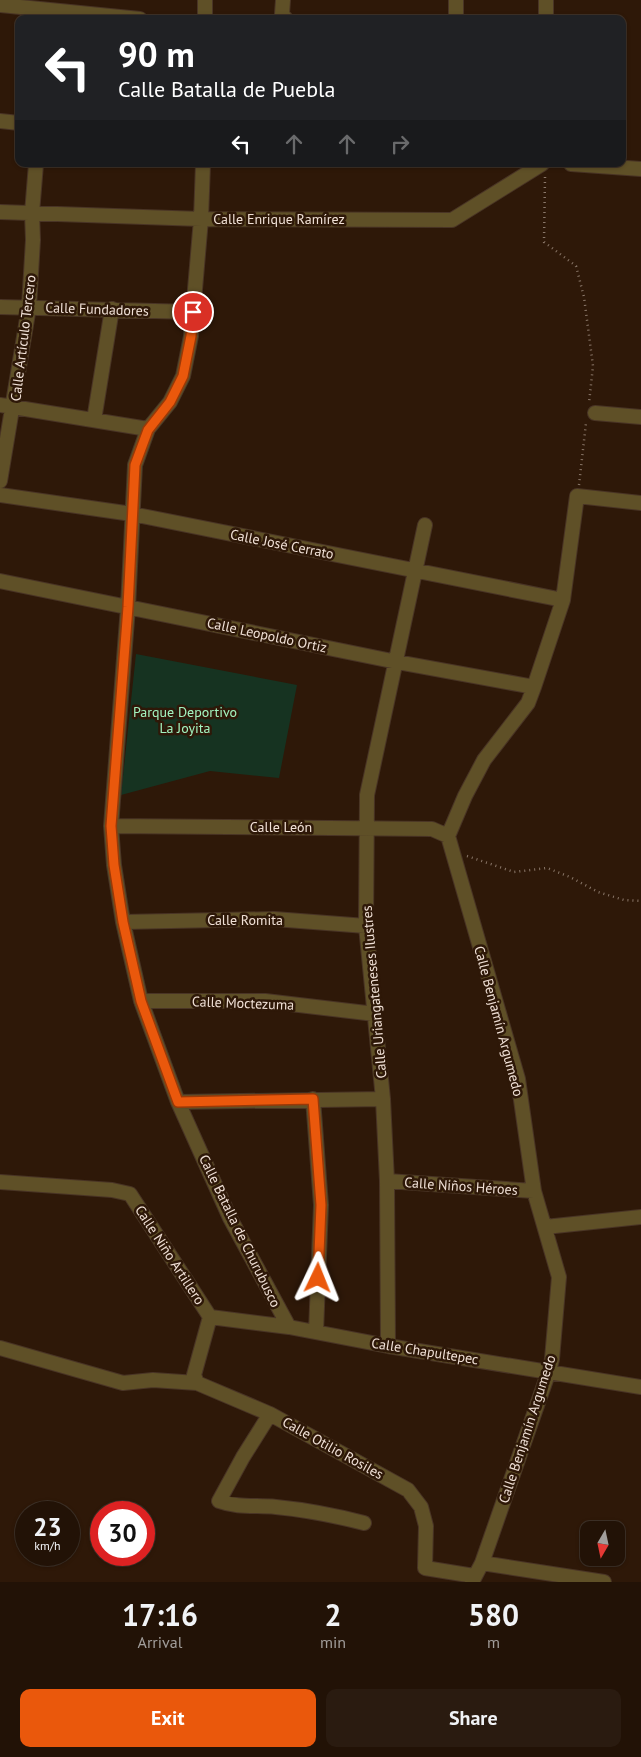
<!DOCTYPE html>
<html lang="en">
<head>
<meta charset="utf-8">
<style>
  :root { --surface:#221206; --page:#2a1b10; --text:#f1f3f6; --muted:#a29e9b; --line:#3f3228; --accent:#ea580c }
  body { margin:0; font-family:"PT Sans",sans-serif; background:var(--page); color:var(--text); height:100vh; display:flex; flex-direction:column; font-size:19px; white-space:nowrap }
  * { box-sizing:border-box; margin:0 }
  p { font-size:16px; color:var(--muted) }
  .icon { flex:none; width:28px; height:28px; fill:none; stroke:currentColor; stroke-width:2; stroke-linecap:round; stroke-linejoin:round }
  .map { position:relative; height:1582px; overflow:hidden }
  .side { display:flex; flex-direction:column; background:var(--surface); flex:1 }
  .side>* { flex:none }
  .top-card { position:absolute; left:15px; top:15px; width:611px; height:152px; border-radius:10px; box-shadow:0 1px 4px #0004,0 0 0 1px var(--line); background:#202124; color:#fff; overflow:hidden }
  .needle { width:32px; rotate:189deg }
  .fabs { position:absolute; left:580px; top:1521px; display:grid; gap:10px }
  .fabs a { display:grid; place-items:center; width:45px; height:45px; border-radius:10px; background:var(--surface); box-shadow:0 1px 4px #0004,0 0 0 1px var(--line); font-size:25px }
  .speed { position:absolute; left:15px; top:1501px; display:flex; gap:10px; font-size:25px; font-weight:700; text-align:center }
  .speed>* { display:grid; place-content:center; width:65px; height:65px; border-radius:50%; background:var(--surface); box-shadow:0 1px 4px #0004,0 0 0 1px var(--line); line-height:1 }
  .speed small { font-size:12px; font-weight:400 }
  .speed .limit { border:8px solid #d22; background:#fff; color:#111 }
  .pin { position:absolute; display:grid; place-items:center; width:42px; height:42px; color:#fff; margin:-21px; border:2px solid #fff; border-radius:50%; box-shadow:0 1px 5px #0007 }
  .me { position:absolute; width:55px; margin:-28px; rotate:2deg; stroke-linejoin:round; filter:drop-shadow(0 0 4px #0008) }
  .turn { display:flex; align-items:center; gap:18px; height:105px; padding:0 20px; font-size:22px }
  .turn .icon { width:65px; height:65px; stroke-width:2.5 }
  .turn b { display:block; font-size:35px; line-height:42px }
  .lanes { display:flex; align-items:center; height:48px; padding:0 20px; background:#0003; justify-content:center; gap:25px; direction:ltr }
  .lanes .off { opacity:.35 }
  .eta { display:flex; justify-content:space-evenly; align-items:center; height:85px; text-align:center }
  .eta b { font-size:30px; font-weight:800; line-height:35px }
  .primary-button { display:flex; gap:10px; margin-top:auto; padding:10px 20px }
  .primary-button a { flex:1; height:58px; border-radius:10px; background:var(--accent); color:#fff; font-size:20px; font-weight:800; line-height:58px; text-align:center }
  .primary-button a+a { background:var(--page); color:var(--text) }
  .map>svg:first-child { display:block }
  .green { fill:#163321 }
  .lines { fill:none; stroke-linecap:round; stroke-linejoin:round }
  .minor-casing { stroke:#493425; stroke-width:16 }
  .path { stroke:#8a7769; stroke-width:2.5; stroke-dasharray:1 4; stroke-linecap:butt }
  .minor { stroke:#5f5027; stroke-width:14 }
  .route-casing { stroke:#983908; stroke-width:12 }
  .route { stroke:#ea580c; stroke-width:9 }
  .labels { text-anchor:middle; stroke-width:5; stroke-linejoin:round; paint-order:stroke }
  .street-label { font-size:14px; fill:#f0e0d6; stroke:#2e1808 }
  .park-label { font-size:14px; fill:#a2f3bf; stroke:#2e1808 }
</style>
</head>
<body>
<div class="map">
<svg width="641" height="1582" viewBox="0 0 641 1582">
  <rect width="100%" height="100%" fill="#2e1808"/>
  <path class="green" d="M136 654 297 685 279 778 210 771 121 795Z"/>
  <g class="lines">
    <g class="minor-casing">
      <path id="minor" d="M205 0V19
        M283 0 282 14 286 19
        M0 5 140 19
        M456 19V0
        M546 19V0
        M0 121 19 123
        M203 164 201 219 191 336 183 376 170 402 148 429 135 465 128 607 111 826 114 865 123 922 141 1001 178 1102 230 1218 289 1327
        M571 164 641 169
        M0 212 201 219 452 220 542 164
        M0 307 193 312
        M0 405 148 429
        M595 413 641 417
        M94 420 112 309
        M0 481 29 307 33 240 32 213 36 164
        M0 495 132 514 563 600
        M0 581 397 662 534 687
        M111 826 432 829 448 836
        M123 922 274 919 366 926
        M141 1001H265L375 1014
        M313 1099 321 1205 316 1332
        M178 1102 383 1099
        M387 1181 534 1191
        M0 1182 112 1190 130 1194 210 1317
        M545 1227 641 1217
        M210 1317 194 1375 197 1383 270 1414 408 1490 421 1507 426 1526 425 1568 474 1576
        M210 1317 289 1327 388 1346 641 1387
        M388 1346 387 1181 383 1099 366 926 367 795 425 525
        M0 1348 123 1383 153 1380 197 1383
        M270 1414 243 1457 219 1501C238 1508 256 1505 276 1507 307 1510 333 1515 364 1523
        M482 1563 604 1582
        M472 1582 482 1563 549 1371 552 1359 559 1277 534 1191 518 1079 448 836 465 796 484 760 528 703 534 687 563 600 577 496 641 503"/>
    </g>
    <path class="path" d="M545 177 544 242 576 266 584 297 593 366 589 403
      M579 485 586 423
      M467 856 514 872 547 868 570 877 598 892 624 900 641 901"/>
    <use href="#minor" class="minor"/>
  </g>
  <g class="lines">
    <g class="route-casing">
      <path id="route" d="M193 312 191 336 183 376 170 402 148 430 135 465 128 607 111 826 114 865 123 922 141 1001 178 1102 313 1099 321 1205 318 1278"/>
    </g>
    <use href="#route" class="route"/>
  </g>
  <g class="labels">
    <g class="street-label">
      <text x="279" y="224">Calle Enrique Ramírez</text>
      <text transform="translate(97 309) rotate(2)" y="5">Calle Fundadores</text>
      <text transform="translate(23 338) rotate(-83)" y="5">Calle Artículo Tercero</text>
      <text transform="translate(282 544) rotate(11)" y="5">Calle José Cerrato</text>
      <text transform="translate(267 635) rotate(12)" y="5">Calle Leopoldo Ortiz</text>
      <text x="281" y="832">Calle León</text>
      <text x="245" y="925">Calle Romita</text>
      <text transform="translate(374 992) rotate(-95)" y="5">Calle Uriangateneses Ilustres</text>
      <text transform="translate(243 1003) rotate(2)" y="5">Calle Moctezuma</text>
      <text transform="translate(499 1021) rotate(75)" y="5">Calle Benjamín Argumedo</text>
      <text transform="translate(461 1186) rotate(4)" y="5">Calle Niños Héroes</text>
      <text transform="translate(240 1231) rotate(64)" y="5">Calle Batalla de Churubusco</text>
      <text transform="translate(170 1255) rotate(57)" y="5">Calle Niño Artillero</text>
      <text transform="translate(425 1351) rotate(9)" y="5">Calle Chapultepec</text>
      <text transform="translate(527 1429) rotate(-72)" y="5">Calle Benjamín Argumedo</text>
      <text transform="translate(333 1448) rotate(29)" y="5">Calle Otilio Rosiles</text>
    </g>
    <g class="park-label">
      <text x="185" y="717">Parque Deportivo<tspan x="185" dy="16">La Joyita</tspan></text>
    </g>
  </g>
</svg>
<div class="fabs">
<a><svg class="needle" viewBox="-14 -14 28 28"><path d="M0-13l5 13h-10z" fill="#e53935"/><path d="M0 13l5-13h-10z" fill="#a29e9b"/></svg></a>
</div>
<div class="speed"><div>23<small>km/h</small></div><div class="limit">30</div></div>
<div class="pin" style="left:193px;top:312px;background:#d93025"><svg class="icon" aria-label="arrive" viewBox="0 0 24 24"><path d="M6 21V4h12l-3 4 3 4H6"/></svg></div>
<svg class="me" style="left:318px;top:1278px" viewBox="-20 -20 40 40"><path d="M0-17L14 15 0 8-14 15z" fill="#ea580c" stroke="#fff" stroke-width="4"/></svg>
<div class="top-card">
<div class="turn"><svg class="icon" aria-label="left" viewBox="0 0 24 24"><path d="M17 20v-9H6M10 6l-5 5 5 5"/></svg><div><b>90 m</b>Calle Batalla de Puebla</div></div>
<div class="lanes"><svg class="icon" aria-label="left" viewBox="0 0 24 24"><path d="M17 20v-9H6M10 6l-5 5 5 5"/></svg><svg class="icon off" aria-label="ahead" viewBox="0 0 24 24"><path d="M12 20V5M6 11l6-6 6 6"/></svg><svg class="icon off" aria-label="ahead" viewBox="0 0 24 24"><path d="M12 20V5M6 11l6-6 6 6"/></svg><svg class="icon off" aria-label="right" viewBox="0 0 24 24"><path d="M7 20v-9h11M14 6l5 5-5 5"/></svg></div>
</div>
</div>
<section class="side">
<div class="eta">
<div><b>17:16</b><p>Arrival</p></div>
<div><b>2</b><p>min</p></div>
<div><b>580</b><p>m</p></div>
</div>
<div class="primary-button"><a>Exit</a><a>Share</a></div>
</section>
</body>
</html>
